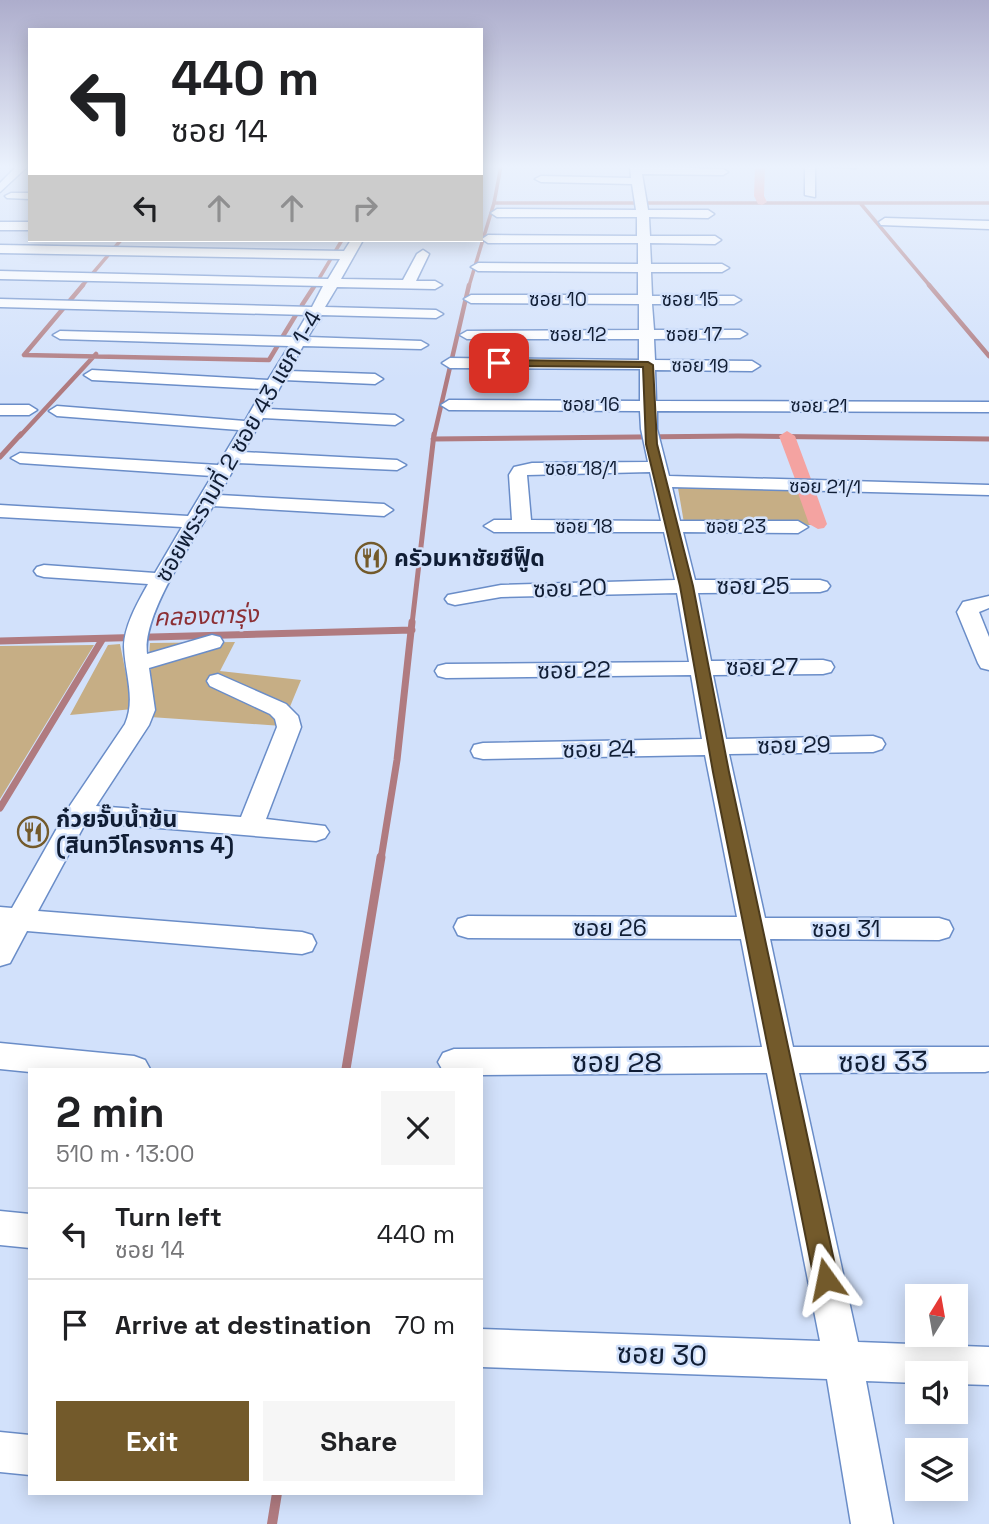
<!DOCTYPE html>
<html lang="en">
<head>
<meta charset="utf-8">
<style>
  :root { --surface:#fff; --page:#f6f6f6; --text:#202124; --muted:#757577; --line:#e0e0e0; --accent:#735a2b }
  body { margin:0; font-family:"Space Grotesk","Noto Sans Thai",sans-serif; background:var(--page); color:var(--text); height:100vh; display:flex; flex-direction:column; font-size:26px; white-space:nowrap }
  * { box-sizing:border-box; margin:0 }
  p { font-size:23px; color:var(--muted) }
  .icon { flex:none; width:38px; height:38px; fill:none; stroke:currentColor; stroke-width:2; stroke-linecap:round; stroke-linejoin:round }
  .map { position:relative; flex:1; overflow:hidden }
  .drawer { position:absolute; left:28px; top:1068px; width:455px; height:427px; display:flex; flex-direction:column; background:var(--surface); border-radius:0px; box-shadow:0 4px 18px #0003 }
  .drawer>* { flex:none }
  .top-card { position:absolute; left:28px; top:28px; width:455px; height:214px; border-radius:0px; box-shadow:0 4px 18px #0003; background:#fff; color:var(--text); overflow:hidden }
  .needle { width:46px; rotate:11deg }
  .tools { position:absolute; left:905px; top:1284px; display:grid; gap:14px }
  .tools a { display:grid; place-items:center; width:63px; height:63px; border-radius:0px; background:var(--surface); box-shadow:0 4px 18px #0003; font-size:35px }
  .pin { position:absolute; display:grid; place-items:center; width:60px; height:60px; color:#fff; margin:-30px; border-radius:14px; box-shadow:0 4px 10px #0006 }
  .me { position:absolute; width:77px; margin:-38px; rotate:348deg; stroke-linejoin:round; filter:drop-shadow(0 0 5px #0008) }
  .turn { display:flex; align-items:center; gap:24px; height:147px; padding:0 28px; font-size:32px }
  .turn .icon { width:91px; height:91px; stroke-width:2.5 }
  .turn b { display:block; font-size:49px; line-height:60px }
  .lanes { display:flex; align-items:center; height:66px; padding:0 28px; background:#0003; justify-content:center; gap:35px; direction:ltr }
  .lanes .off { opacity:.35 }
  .round { display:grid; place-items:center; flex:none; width:74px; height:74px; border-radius:0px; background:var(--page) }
  .head { display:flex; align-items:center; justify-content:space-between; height:119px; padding:0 28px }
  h1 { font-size:42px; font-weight:700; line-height:52px }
  .cta { display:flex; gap:14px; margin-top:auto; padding:14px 28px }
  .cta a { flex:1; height:80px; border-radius:0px; background:var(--accent); color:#fff; font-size:28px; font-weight:700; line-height:80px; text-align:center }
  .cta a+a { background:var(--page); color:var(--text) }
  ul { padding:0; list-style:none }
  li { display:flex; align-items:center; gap:21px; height:91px; padding:0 28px; border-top:2px solid var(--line) }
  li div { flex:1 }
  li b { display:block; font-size:26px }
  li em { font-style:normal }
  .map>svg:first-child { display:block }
  .green { fill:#c6ae85 }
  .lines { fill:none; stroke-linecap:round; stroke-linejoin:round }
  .stream-far5 { stroke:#b07b80; stroke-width:3.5 }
  .stream-far4 { stroke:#b07b80; stroke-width:4.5 }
  .stream-far3 { stroke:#b07b80; stroke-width:5 }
  .stream-far2 { stroke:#b07b80; stroke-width:7 }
  .stream-far1 { stroke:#b07b80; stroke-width:9 }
  .stream { stroke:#b07b80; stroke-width:10 }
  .canal { fill:#f4a3a1; fill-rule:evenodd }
  .lane-casing { stroke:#6a8dc8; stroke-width:3 }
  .street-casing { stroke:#6a8dc8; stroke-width:3 }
  .lane { fill:#fff; fill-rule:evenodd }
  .street { fill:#fff; fill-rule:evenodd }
  .route { fill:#735a2b; stroke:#4b3a1c; stroke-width:2 }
  .labels { text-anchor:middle; stroke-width:5; stroke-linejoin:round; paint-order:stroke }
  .far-street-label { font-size:19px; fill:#101d34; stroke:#d2e1fb }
  .street-label { font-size:23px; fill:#101d34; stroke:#d2e1fb }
  .poi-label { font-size:23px; font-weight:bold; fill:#101d34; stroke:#d2e1fb; text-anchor:start }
  .water-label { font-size:24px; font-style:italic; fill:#8c2f34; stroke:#d2e1fb }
  .near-street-label { font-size:28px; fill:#101d34; stroke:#d2e1fb }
</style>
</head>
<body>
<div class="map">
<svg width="989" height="1524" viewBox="0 0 989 1524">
  <rect width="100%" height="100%" fill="#d2e1fb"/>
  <path class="green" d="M678 488 801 490 812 525 684 523Z
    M235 642 220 671 301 680 282 726 150 717C157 692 147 669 150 643Z
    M120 644 133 709 70 715 108 645Z
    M94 645 0 799V646Z"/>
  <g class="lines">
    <path class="stream-far5" d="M494 203H989
      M861 204 930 286
      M320 277 342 240
      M82 286 121 240
      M314 286 315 284
      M469 286 494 203 501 166"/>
    <path class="stream-far4" d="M83 285 24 355 269 360 278 345
      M929 285 989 356
      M302 305 315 285
      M283 336 297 313
      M20 436 96 354
      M434 436 469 285"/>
    <path class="stream-far3" d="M433 439 738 436 989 439
      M0 457 21 434
      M412 624 434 434"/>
    <path class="stream-far2" d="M0 641 412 630
      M0 808 102 640
      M381 859 397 760 412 622"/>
    <path class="stream-far1" d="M346 1069 381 857"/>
    <path class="stream" d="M272 1524 277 1493"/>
    <path class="canal" d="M755 166H765L764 196 767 202 762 205 758 204 754 196Z
      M787 431 795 436 811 479 809 483H797L795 479 779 436Z
      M807 488 816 493 827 524 824 528 818 529 809 524 798 493Z"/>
    <g class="lane-casing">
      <path id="lane" d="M825 166H859L856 168Z"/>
    </g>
    <g class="street-casing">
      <path id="street" d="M17 166H28L0 192V183Z
        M630 166 723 169 728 172 723 175 642 174 648 210H708L714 214 708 218 649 217 650 236H715L721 240 715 244 650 243 651 264H722L729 268 722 272H651L652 296H734L741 300 734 304H652L654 330H740L747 334 740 338 654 339 655 360 752 361 760 366 752 371 655 370 656 401 989 402V412L657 411V429L669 476 989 485V495L672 487 680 521H798L808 527 798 533 683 532 695 580H820L827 582 830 586 827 590 820 592 698 593 711 661 823 660 831 662 834 667 831 672 823 674 713 675 726 739 873 736 882 739 885 744 882 749 873 752 729 754 765 918H939L949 921 953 929 949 937 939 940 770 939 793 1047H989V1071L985 1072 799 1073 858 1342 989 1347V1385L956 1384V1374H917V1383L866 1381 893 1524H851L827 1379 481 1367V1329L820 1341 767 1073 481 1075V1069H442L438 1062 443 1053 454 1049 762 1047 741 939 468 938 458 935 454 927 458 919 468 916 737 917 705 755 483 759 474 757 471 751 474 745 483 743 702 739 691 675 446 678 438 676 435 671 438 666 446 664 689 662 677 593 501 597 455 605 448 603 445 599 448 595 501 585 675 580 664 532H494L484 526 494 520H512L509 475 514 467 532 463 648 462 641 429 640 411 449 410 441 405 449 400 640 401V369L450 368 442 363 450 358 639 360V339H467L460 335 467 331 639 330V304L471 303 464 299 471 295H638V272L478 271 471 267 478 263 638 264V243H488L482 239 488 235 637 236V217H497L491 213 497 209 636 210 632 184 541 182 535 179 541 176 631 178ZM650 472 661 521 531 520 527 475Z
        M805 166H815V197L805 195Z
        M11 193H30V199L7 198 5 196Z
        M885 218 989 221V229L881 225 879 222Z
        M0 222H30V230H0Z
        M351 240H363L341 279 403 280 417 254 423 250 429 254 416 281H435L442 285 435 289 337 287 325 307 436 310 443 314 436 318 321 315 308 337 421 341 428 345 421 349 303 346 289 371 375 374 383 379 375 384 284 380 268 409 395 415 403 420 395 425 263 418 243 452 397 460 406 465 397 470 237 463 219 495 384 504 393 510 384 516 213 506C193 542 142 614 147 654L212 635 220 637 223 642 220 647 149 668 155 710 149 725 96 806 241 817 277 727 275 719 270 714 210 686 207 681 210 676 218 674 286 704 298 716 301 727 266 819 325 826 329 832 325 838 316 841 86 822 38 911 302 932 312 935 316 943 312 951 302 954 27 931 10 963 0 966V907L12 908 69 807 125 724C136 699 125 674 124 647 124 626 138 602 148 584L44 577 37 575 34 571 37 567 44 565 155 573 182 527 0 517V505L188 516 212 476 20 463 11 458 20 453 218 465 239 430 57 416 49 411 57 406 245 421 263 389 92 380 84 375 92 370 268 380 289 346 60 339 53 335 60 331 294 337 307 315 0 307V299L312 307 323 286 0 279V271L328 279 340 259 0 253V245L344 251Z
        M0 405H29L37 410 29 415H0Z
        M989 596V608L979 612 989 637V670L981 668 978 663 957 612 963 602Z
        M0 1043 134 1056 145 1060 150 1069H30V1072L0 1069Z
        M0 1211 30 1214V1248L0 1245Z
        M0 1432 30 1435V1475L0 1472Z"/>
    </g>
    <use href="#lane" class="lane"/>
    <use href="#street" class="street"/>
  </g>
  <linearGradient id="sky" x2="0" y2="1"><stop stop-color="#adadcc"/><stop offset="0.44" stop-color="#ebf2fd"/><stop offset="1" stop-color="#ebf2fd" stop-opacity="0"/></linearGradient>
  <rect width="989" height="379" fill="url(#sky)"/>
  <path class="route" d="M499 360 648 362 653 365 657 444 693 586 729 772 838 1279 834 1287 826 1290 818 1287 814 1279 713 772 680 586 646 444 643 367 496 366 494 363Z"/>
  <defs>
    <g id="restaurant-ring" transform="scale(1.575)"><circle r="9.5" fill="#d2e1fb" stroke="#735a2b" stroke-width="1.5"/><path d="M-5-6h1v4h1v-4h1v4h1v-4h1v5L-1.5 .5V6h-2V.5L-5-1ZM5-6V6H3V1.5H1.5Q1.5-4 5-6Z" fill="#735a2b"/></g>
  </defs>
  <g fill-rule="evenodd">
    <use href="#restaurant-ring" x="371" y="558"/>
    <use href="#restaurant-ring" x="33" y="832"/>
  </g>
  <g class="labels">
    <g class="far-street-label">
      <text x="558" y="306">ซอย 10</text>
      <text x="690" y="306">ซอย 15</text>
      <text x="578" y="341">ซอย 12</text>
      <text x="694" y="341">ซอย 17</text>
      <text transform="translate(700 365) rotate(1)" y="7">ซอย 19</text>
      <text x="591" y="411">ซอย 16</text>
      <text transform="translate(819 405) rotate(1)" y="7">ซอย 21</text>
      <text x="581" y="475">ซอย 18/1</text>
      <text transform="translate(825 486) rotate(1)" y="7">ซอย 21/1</text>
      <text x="584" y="533">ซอย 18</text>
      <text x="736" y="533">ซอย 23</text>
    </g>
    <g class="street-label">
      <text transform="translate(238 446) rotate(-60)" y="8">ซอยพระรามที่ 2 ซอย 43 แยก 1-4</text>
      <text x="753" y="594">ซอย 25</text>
      <text transform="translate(570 588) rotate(-2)" y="8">ซอย 20</text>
      <text x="762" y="675">ซอย 27</text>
      <text transform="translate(574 670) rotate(-1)" y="8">ซอย 22</text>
      <text transform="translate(794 745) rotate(-1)" y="8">ซอย 29</text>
      <text transform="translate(599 749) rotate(-1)" y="8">ซอย 24</text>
      <text x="610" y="936">ซอย 26</text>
      <text x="846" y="937">ซอย 31</text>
    </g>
    <g class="poi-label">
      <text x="394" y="566">ครัวมหาชัยซีฟู็ด</text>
      <text x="56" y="827">ก๋วยจั๊บน้ำข้น<tspan x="56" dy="26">(สินทวีโครงการ 4)</tspan></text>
    </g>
    <g class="water-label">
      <text transform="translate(206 616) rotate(-2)" y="8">คลองตารุ่ง</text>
    </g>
    <g class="near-street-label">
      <text transform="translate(883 1061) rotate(-1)" y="10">ซอย 33</text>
      <text x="617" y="1072">ซอย 28</text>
      <text transform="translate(662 1354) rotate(2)" y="10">ซอย 30</text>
    </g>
  </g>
</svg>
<div class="tools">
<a><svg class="needle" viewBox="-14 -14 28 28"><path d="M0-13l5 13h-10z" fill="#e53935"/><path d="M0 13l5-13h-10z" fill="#757577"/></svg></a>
<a><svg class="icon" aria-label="sound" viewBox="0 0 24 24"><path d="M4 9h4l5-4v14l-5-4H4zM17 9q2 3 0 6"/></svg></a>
<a><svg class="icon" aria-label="layers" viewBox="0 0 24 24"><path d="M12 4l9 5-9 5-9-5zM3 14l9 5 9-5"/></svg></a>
</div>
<div class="pin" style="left:499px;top:363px;background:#d93025"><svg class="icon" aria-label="arrive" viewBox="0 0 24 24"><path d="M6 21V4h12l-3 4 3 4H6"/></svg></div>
<svg class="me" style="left:826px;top:1279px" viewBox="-20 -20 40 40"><path d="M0-17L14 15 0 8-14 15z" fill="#735a2b" stroke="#fff" stroke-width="4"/></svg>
<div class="top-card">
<div class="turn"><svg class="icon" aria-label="left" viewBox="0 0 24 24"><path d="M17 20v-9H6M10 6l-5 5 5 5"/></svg><div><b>440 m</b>ซอย 14</div></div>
<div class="lanes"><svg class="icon" aria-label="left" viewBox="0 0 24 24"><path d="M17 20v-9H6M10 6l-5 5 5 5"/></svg><svg class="icon off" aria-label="ahead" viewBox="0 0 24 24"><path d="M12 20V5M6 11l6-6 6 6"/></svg><svg class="icon off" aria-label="ahead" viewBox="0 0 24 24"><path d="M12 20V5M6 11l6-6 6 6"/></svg><svg class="icon off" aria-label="right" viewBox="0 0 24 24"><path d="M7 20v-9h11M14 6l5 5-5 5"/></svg></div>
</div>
<section class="drawer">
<div class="head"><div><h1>2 min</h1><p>510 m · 13:00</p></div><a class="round"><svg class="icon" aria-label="close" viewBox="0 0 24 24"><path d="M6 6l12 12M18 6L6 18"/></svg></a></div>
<ul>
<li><svg class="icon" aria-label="left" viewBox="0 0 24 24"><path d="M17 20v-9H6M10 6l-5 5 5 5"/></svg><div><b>Turn left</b><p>ซอย 14</p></div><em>440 m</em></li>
<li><svg class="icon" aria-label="arrive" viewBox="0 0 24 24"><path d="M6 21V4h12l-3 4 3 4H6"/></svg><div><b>Arrive at destination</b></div><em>70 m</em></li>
</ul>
<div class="cta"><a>Exit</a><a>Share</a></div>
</section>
</div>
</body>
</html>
